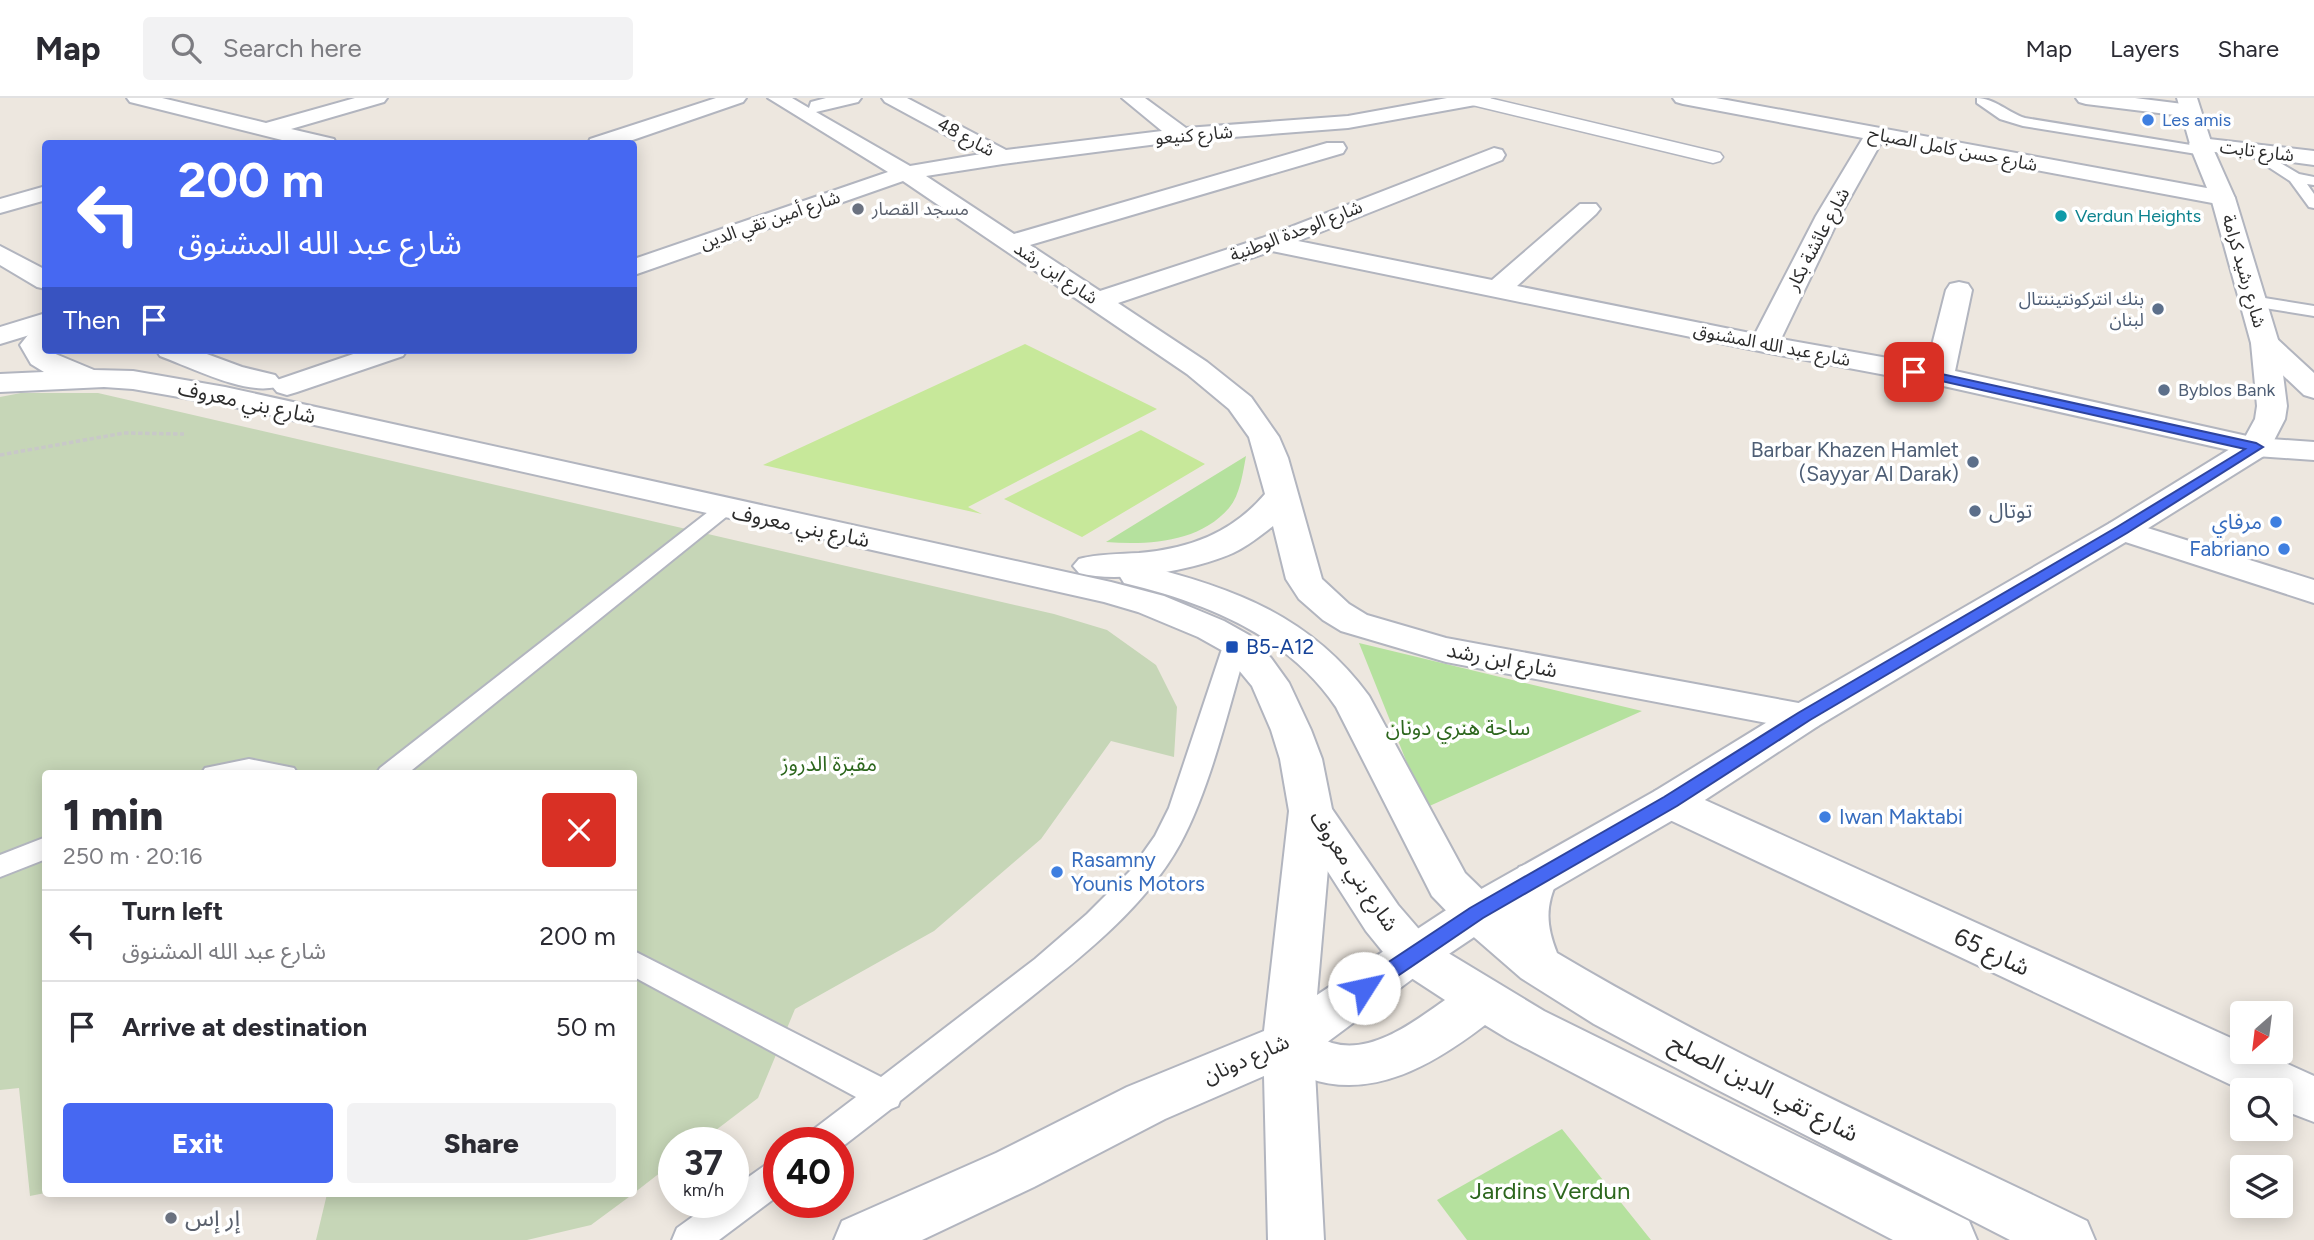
<!DOCTYPE html>
<html lang="en">
<head>
<meta charset="utf-8">
<style>
  :root { --surface:#fff; --page:#f2f2f3; --text:#2b2b33; --muted:#7c7c81; --line:#e1e1e2; --accent:#4668f2 }
  body { margin:0; font-family:Figtree,"Noto Sans Arabic",sans-serif; background:var(--page); color:var(--text); height:100vh; display:flex; flex-direction:column; font-size:26px; white-space:nowrap }
  * { box-sizing:border-box; margin:0 }
  p { font-size:23px; color:var(--muted) }
  .icon { flex:none; width:38px; height:38px; fill:none; stroke:currentColor; stroke-width:2; stroke-linecap:round; stroke-linejoin:round }
  .map { position:relative; flex:1; overflow:hidden }
  .sheet { position:absolute; left:42px; top:672px; width:595px; height:427px; display:flex; flex-direction:column; background:var(--surface); border-radius:7px; box-shadow:0 4px 18px #0003 }
  .sheet>* { flex:none }
  .guide { position:absolute; left:42px; top:42px; width:595px; height:214px; border-radius:7px; box-shadow:0 4px 18px #0003; background:#4668f2; color:#fff; overflow:hidden }
  .needle { width:46px; rotate:208deg }
  .controls { position:absolute; left:2230px; top:903px; display:grid; gap:14px }
  .controls a { display:grid; place-items:center; width:63px; height:63px; border-radius:7px; background:var(--surface); box-shadow:0 4px 18px #0003; font-size:35px }
  .speed { position:absolute; left:658px; top:1029px; display:flex; gap:14px; font-size:35px; font-weight:700; text-align:center }
  .speed>* { display:grid; place-content:center; width:91px; height:91px; border-radius:50%; background:var(--surface); box-shadow:0 4px 18px #0003; line-height:1 }
  .speed small { font-size:18px; font-weight:400 }
  .speed .limit { border:10px solid #d22; background:#fff; color:#111 }
  .pin { position:absolute; display:grid; place-items:center; width:60px; height:60px; color:#fff; margin:-30px; border-radius:14px; box-shadow:0 4px 10px #0006 }
  .me { position:absolute; width:77px; margin:-38px; rotate:55deg; stroke-linejoin:round; filter:drop-shadow(0 0 5px #0008) }
  .turn { display:flex; align-items:center; gap:24px; height:147px; padding:0 21px; font-size:32px }
  .turn .icon { width:91px; height:91px; stroke-width:2.5 }
  .turn b { display:block; font-size:49px; line-height:60px }
  .then { display:flex; align-items:center; height:66px; padding:0 21px; background:#0003; gap:14px; font-size:26px }
  .round { display:grid; place-items:center; flex:none; width:74px; height:74px; border-radius:7px; background:var(--page) }
  .overview { display:flex; align-items:center; justify-content:space-between; height:119px; padding:0 21px }
  h1 { font-size:42px; font-weight:800; line-height:52px }
  .cta { display:flex; gap:14px; margin-top:auto; padding:14px 21px }
  .cta a { flex:1; height:80px; border-radius:7px; background:var(--accent); color:#fff; font-size:28px; font-weight:800; line-height:80px; text-align:center }
  .cta a+a { background:var(--page); color:var(--text) }
  ul { padding:0; list-style:none }
  li { display:flex; align-items:center; gap:21px; height:91px; padding:0 21px; border-top:2px solid var(--line) }
  li div { flex:1 }
  li b { display:block; font-size:26px }
  li em { font-style:normal }
  header { display:flex; align-items:center; gap:42px; box-sizing:border-box; height:98px; padding:0 35px; background:var(--surface); border-bottom:2px solid var(--line) }
  header strong { font-size:33px }
  nav { display:flex; gap:38px; margin-inline-start:auto; font-size:24px }
  .search { width:490px; height:63px; background:var(--page); display:flex; align-items:center; gap:18px; box-sizing:border-box; padding:0 24px; border-radius:7px; color:var(--muted); font-size:26px }
  .map>svg:first-child { display:block }
  .green { fill:#b5e19e }
  .cemetery { fill:#c6d6b7 }
  .pitch { fill:#c7e89a }
  .lines { fill:none; stroke-linecap:round; stroke-linejoin:round }
  .service-casing { stroke:#b2b5bf; stroke-width:4 }
  .pedestrian-casing { stroke:#b2b5bf; stroke-width:3 }
  .minor-casing { stroke:#b2b5bf; stroke-width:4 }
  .tertiary-casing { stroke:#b2b5bf; stroke-width:4 }
  .secondary-casing { stroke:#b2b5bf; stroke-width:4 }
  .path { stroke:#c8c8c8; stroke-width:3.5; stroke-dasharray:4.5 2.5; stroke-linecap:butt }
  .service { fill:#fff; fill-rule:evenodd }
  .pedestrian { fill:#fff; fill-rule:evenodd }
  .minor { fill:#fff; fill-rule:evenodd }
  .tertiary { fill:#fff; fill-rule:evenodd }
  .secondary { fill:#fff; fill-rule:evenodd }
  .route { fill:#4668f2; stroke:#2e449d; stroke-width:2 }
  .shop-dot { fill:#3f7fe0; stroke:#fff; stroke-width:2.5 }
  .worship-dot { fill:#6b7280; stroke:#fff; stroke-width:2.5 }
  .culture-dot { fill:#0f9aa8; stroke:#fff; stroke-width:2.5 }
  .service-dot { fill:#5c6f8a; stroke:#fff; stroke-width:2.5 }
  .transit-dot { fill:#1a4fb4; stroke:#fff; stroke-width:2.5 }
  .labels { text-anchor:middle; stroke-width:7; stroke-linejoin:round; paint-order:stroke }
  .far-shop-label { font-size:18px; fill:#366cbe; stroke:#fff; text-anchor:start }
  .far-street-label { font-size:18px; fill:#2c2c2c; stroke:#fff }
  .far-worship-label { font-size:18px; fill:#5b616d; stroke:#fff; text-anchor:start }
  .far-culture-label { font-size:18px; fill:#0d838f; stroke:#fff; text-anchor:start }
  .far-service-label { font-size:18px; fill:#4e5e75; stroke:#fff; text-anchor:end }
  .street-label { font-size:21px; fill:#2c2c2c; stroke:#fff }
  .service-label { font-size:21px; fill:#4e5e75; stroke:#fff; text-anchor:end }
  .shop-label { font-size:21px; fill:#366cbe; stroke:#fff; text-anchor:end }
  .transit-label { font-size:21px; fill:#164399; stroke:#fff; text-anchor:start }
  .park-label { font-size:21px; fill:#2d671e; stroke:#fff }
  .near-street-label { font-size:24px; fill:#2c2c2c; stroke:#fff }
  .near-park-label { font-size:24px; fill:#2d671e; stroke:#fff }
  .near-worship-label { font-size:24px; fill:#5b616d; stroke:#fff; text-anchor:start }
</style>
</head>
<body>
<header>
<strong>Map</strong>
<div class="search"><svg class="icon" aria-label="search" viewBox="0 0 24 24"><circle cx="10" cy="10" r="6"/><path d="M15 15l6 6"/></svg>Search here</div>
<nav><a>Map</a><a>Layers</a><a>Share</a></nav>
</header>
<div class="map">
<svg width="2314" height="1142" viewBox="0 0 2314 1142">
  <rect width="100%" height="100%" fill="#ede7df"/>
  <path class="green" d="M1246 358C1243 374 1240 397 1229 410 1199 445 1148 447 1106 444Z
    M1359 545 1642 613 1425 710Z
    M1562 1031 1651 1142H1467L1437 1102Z"/>
  <path class="cemetery" d="M21 295H98L1054 516 1107 532 1156 567 1177 609 1174 659 1111 643 1041 741 934 833 795 911 758 1000 699 1045H674V1064L634 1095V676H46L45 1095 30 1098 19 990 0 992V299Z
    M327 1096H633L591 1127 527 1142H316Z"/>
  <path class="pitch" d="M1025 246 1157 311 968 409 982 416 763 367Z
    M1141 332 1205 366 1082 439 1004 401Z"/>
  <g class="lines">
    <g class="service-casing">
      <path id="service" d="M1977 0C1994 0 2009 15 2025 20L2203 49 2210 53 2203 57 2023 28 2000 21 1977 5Z
        M2252 48 2299 76 2314 79V87L2307 86 2314 96V110L2309 109 2290 83 2247 55 2245 52Z
        M2252 198 2314 208V218L2246 207 2244 203 2246 199Z
        M724 405 731 407 735 411 731 415 407 676H376L380 670 717 407Z
        M1236 538 1244 540 1248 545C1229 608 1211 689 1180 746 1143 813 1075 864 1016 911 978 941 939 972 900 1003L898 1008 891 1011 838 1052V1045H805L810 1034 856 999 634 879V853L881 979 1035 861 1087 816 1131 772 1155 738 1169 710 1224 545 1228 540Z
        M249 661 294 670 298 676H201L205 670Z
        M46 739V761L0 779V757Z
        M779 1061V1097L719 1142H672L677 1130 713 1104H733V1090L767 1066Z"/>
    </g>
    <g class="pedestrian-casing">
      <path id="pedestrian" d="M1466 0H1489L1720 55 1723 59 1720 63 1713 65 1468 6Z"/>
    </g>
    <g class="minor-casing">
      <path id="minor" d="M127 0H162L266 25 355 0H387L384 4 291 31 334 41 336 46H298L130 4Z
        M768 0H792L809 10 811 4 826 0H861L858 4 816 14 910 68 981 56 885 4 882 0H907L1006 52 1162 33 1122 0H1145L1186 30 1348 18 1447 0H1491L1488 4 1481 6 1348 30 1181 43 1003 66 926 78 1014 136 1327 45H1343L1346 50 1343 55 1030 147 1100 193 1262 140 1494 50 1502 52 1505 57 1502 62 1298 143 1492 182 1580 106H1596L1600 111 1596 116 1517 188 1755 236 1816 118 1863 40 1683 6 1676 4 1673 0H1716L2223 93 2231 95 2235 100 2231 105 2223 107 1882 43 1840 118 1781 241 1927 267 1946 192 1950 186 1959 184 1968 186 1972 192 1955 273 2256 340 2314 344V362L2256 358 1939 287 1764 254 1272 153 1118 205 1207 264 1251 299 1279 339 1288 360 1322 481 1349 506 1367 517 1446 540 1804 606 1818 610 1824 619 1818 628 1804 632 1446 564 1341 533 1323 522 1299 501 1286 481 1273 428C1260 438 1248 448 1233 455 1194 472 1120 486 1079 475L1073 468 1079 461C1098 456 1119 456 1139 455 1189 451 1232 435 1265 396L1249 339 1229 311 1187 276 903 83 634 177V161L888 74Z
        M2076 0H2135L2191 7 2198 9 2201 13 2198 17 2191 19 2086 6 2079 4Z
        M2200 40 2314 53V67L2192 51 2189 46 2192 41Z
        M46 88V102L0 115V101Z
        M2265 237 2275 239 2314 275V300L2304 297 2255 251 2251 245 2255 239Z
        M365 252H407L403 258 297 294 287 297 277 294 272 288 277 282Z
        M2122 422 2314 482V505L2110 439 2105 432 2110 425Z
        M1670 689 1685 693 2242 945V954H2261L2314 978V1024L2280 1011V992H2242L1655 715 1649 704 1655 693Z"/>
    </g>
    <g class="tertiary-casing">
      <path id="tertiary" d="M716 0H746L743 4 621 46H588L590 41Z
        M2177 0H2197L2214 53 2235 100 2279 245 2287 308 2285 321 2267 356 2134 439 1818 628 1685 715 1492 827 1419 876 1314 954 1324 1142H1268L1264 978 1165 1021 1034 1089 922 1142H834L842 1123 996 1055 1127 989 1264 933 1289 713 1296 702 1311 698 1326 702 1333 713 1317 897 1460 803 1655 693 1790 610 2110 425 2243 343 2255 321 2257 308 2251 245 2211 100 2192 53Z
        M46 215V232L0 246V229Z"/>
    </g>
    <g class="secondary-casing">
      <path id="secondary" d="M0 148 46 172V191L37 189 0 167Z
        M46 225V252L94 272 133 273 225 289 1111 484 1164 498 1224 523 1249 537 1271 560 1289 585 1311 632 1322 661 1332 711 1398 807 1430 844 1544 913 1969 1123 1977 1142H1893L1508 941 1485 927C1434 966 1373 1003 1308 980 1287 972 1273 965 1263 945L1270 930 1288 924C1303 929 1317 940 1332 945 1372 957 1415 923 1445 902L1396 870 1366 833 1296 724 1289 713 1280 661 1271 632 1252 588 1223 553 1198 539 1138 514 1104 504 225 307 133 291 104 289 0 294V276L44 274 31 266 20 247 36 227Z
        M156 252H196L242 269 275 277 280 283 275 289C245 297 190 269 160 258Z
        M1137 466C1231 489 1310 517 1369 598L1465 775 1501 810 1519 769 1535 764 1551 769 1558 781C1545 808 1546 827 1557 855 1727 956 1909 1037 2087 1123L2095 1142H2010L1712 989 1594 926 1521 880 1460 827 1432 798 1336 609C1287 537 1207 505 1124 485L1119 477 1124 469Z"/>
    </g>
    <path class="path" d="M0 357 124 335 184 336"/>
    <use href="#service" class="service"/>
    <use href="#pedestrian" class="pedestrian"/>
    <use href="#minor" class="minor"/>
    <use href="#tertiary" class="tertiary"/>
    <use href="#secondary" class="secondary"/>
  </g>
  <path class="route" d="M1914 270 2256 345 2263 349 2127 435 1810 622 1677 708 1483 820 1371 896 1364 898 1357 896 1354 890 1357 885 1470 810 1664 699 1798 615 2117 429 2245 351 1910 276V271Z"/>
  <g class="shop-dot">
    <circle cx="2148" cy="22" r="7"/>
    <circle cx="2276" cy="424" r="7"/>
    <circle cx="2284" cy="451" r="7"/>
    <circle cx="1825" cy="719" r="7"/>
    <circle cx="1057" cy="774" r="7"/>
  </g>
  <g class="worship-dot">
    <circle cx="858" cy="111" r="7"/>
    <circle cx="171" cy="1120" r="7"/>
  </g>
  <circle class="culture-dot" cx="2061" cy="118" r="7"/>
  <g class="service-dot">
    <circle cx="2158" cy="211" r="7"/>
    <circle cx="2164" cy="292" r="7"/>
    <circle cx="1973" cy="364" r="7"/>
    <circle cx="1975" cy="413" r="7"/>
  </g>
  <rect class="transit-dot" x="1225" y="542" width="14" height="14" rx="3.5"/>
  <g class="labels">
    <g class="far-shop-label">
      <text x="2162" y="28">Les amis</text>
    </g>
    <g class="far-street-label">
      <text transform="translate(1194 37) rotate(-5)" y="6">شارع كنيعو</text>
      <text transform="translate(966 39) rotate(28)" y="6">شارع 48</text>
      <text transform="translate(1953 51) rotate(11)" y="6">شارع حسن كامل الصباح</text>
      <text transform="translate(2257 53) rotate(7)" y="6">شارع تابت</text>
      <text transform="translate(770 122) rotate(-19)" y="6">شارع أمين تقي الدين</text>
      <text transform="translate(1296 133) rotate(-21)" y="6">شارع الوحدة الوطنية</text>
      <text transform="translate(1818 141) rotate(-62)" y="6">شارع عائشة بكار</text>
      <text transform="translate(2244 173) rotate(74)" y="6">شارع رشيد كرامة</text>
      <text transform="translate(1056 175) rotate(34)" y="6">شارع ابن رشد</text>
      <text transform="translate(1772 247) rotate(11)" y="6">شارع عبد الله المشنوق</text>
    </g>
    <g class="far-worship-label">
      <text x="872" y="117">مسجد القصار</text>
    </g>
    <g class="far-culture-label">
      <text x="2075" y="124">Verdun Heights</text>
    </g>
    <g class="far-service-label">
      <text x="2144" y="207">بنك انتركونتيننتال<tspan x="2144" dy="21">لبنان</tspan></text>
      <text x="2178" y="298" text-anchor="start">Byblos Bank</text>
    </g>
    <g class="street-label">
      <text transform="translate(247 304) rotate(12)" y="7">شارع بني معروف</text>
      <text transform="translate(801 428) rotate(12)" y="7">شارع بني معروف</text>
      <text transform="translate(1502 562) rotate(11)" y="7">شارع ابن رشد</text>
      <text transform="translate(1354 773) rotate(56)" y="7">شارع بني معروف</text>
      <text transform="translate(1246 961) rotate(-24)" y="7">شارع دونان</text>
    </g>
    <g class="service-label">
      <text x="1959" y="359">Barbar Khazen Hamlet<tspan x="1959" dy="24">(Sayyar Al Darak)</tspan></text>
      <text x="1989" y="420" text-anchor="start">توتال</text>
    </g>
    <g class="shop-label">
      <text x="2262" y="431">مرفاي</text>
      <text x="2270" y="458">Fabriano</text>
      <text x="1839" y="726" text-anchor="start">Iwan Maktabi</text>
      <text x="1071" y="769" text-anchor="start">Rasamny<tspan x="1071" dy="24">Younis Motors</tspan></text>
    </g>
    <g class="transit-label">
      <text x="1246" y="556">B5-A12</text>
    </g>
    <g class="park-label">
      <text x="1458" y="637">ساحة هنري دونان</text>
      <text x="829" y="673">مقبرة الدروز</text>
    </g>
    <g class="near-street-label">
      <text transform="translate(1992 854) rotate(25)" y="8">شارع 65</text>
      <text transform="translate(1764 990) rotate(27)" y="8">شارع تقي الدين الصلح</text>
    </g>
    <g class="near-park-label">
      <text x="1550" y="1101">Jardins Verdun</text>
    </g>
    <g class="near-worship-label">
      <text x="185" y="1128">إر إس</text>
    </g>
  </g>
</svg>
<div class="controls">
<a><svg class="needle" viewBox="-14 -14 28 28"><path d="M0-13l5 13h-10z" fill="#e53935"/><path d="M0 13l5-13h-10z" fill="#7c7c81"/></svg></a>
<a><svg class="icon" aria-label="search" viewBox="0 0 24 24"><circle cx="10" cy="10" r="6"/><path d="M15 15l6 6"/></svg></a>
<a><svg class="icon" aria-label="layers" viewBox="0 0 24 24"><path d="M12 4l9 5-9 5-9-5zM3 14l9 5 9-5"/></svg></a>
</div>
<div class="speed"><div>37<small>km/h</small></div><div class="limit">40</div></div>
<div class="pin" style="left:1914px;top:274px;background:#d93025"><svg class="icon" aria-label="arrive" viewBox="0 0 24 24"><path d="M6 21V4h12l-3 4 3 4H6"/></svg></div>
<svg class="me" style="left:1364px;top:890px" viewBox="-20 -20 40 40"><circle r="19" fill="#fff"/><path d="M0-13L10 11 0 6-10 11z" fill="#4668f2"/></svg>
<div class="guide">
<div class="turn"><svg class="icon" aria-label="left" viewBox="0 0 24 24"><path d="M17 20v-9H6M10 6l-5 5 5 5"/></svg><div><b>200 m</b>شارع عبد الله المشنوق</div></div>
<div class="then">Then<svg class="icon" aria-label="arrive" viewBox="0 0 24 24"><path d="M6 21V4h12l-3 4 3 4H6"/></svg></div>
</div>
<section class="sheet">
<div class="overview"><div><h1>1 min</h1><p>250 m · 20:16</p></div><a class="round" style="background:#d93025;color:#fff"><svg class="icon" aria-label="close" viewBox="0 0 24 24"><path d="M6 6l12 12M18 6L6 18"/></svg></a></div>
<ul>
<li><svg class="icon" aria-label="left" viewBox="0 0 24 24"><path d="M17 20v-9H6M10 6l-5 5 5 5"/></svg><div><b>Turn left</b><p>شارع عبد الله المشنوق</p></div><em>200 m</em></li>
<li><svg class="icon" aria-label="arrive" viewBox="0 0 24 24"><path d="M6 21V4h12l-3 4 3 4H6"/></svg><div><b>Arrive at destination</b></div><em>50 m</em></li>
</ul>
<div class="cta"><a>Exit</a><a>Share</a></div>
</section>
</div>
</body>
</html>
